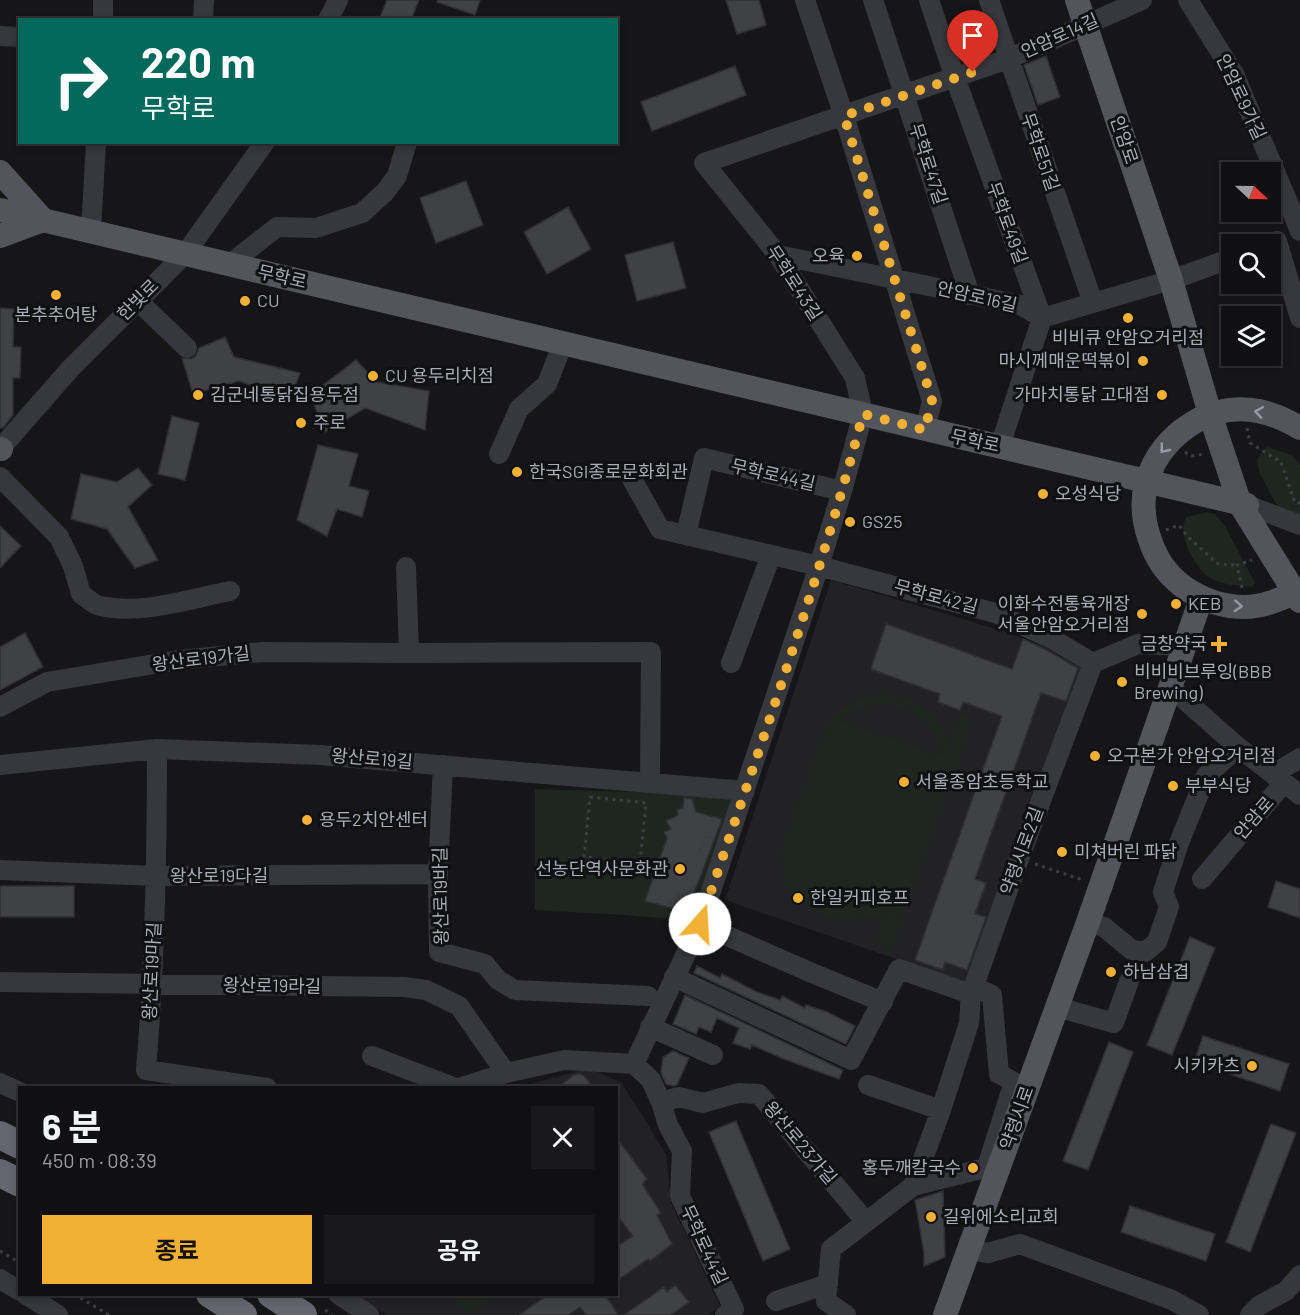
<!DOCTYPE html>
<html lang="ko">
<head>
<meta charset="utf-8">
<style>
  :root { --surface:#101012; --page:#19191b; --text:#f1f3f6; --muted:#9c9d9f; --line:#303032; --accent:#f2b134 }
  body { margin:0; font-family:Barlow,"Noto Sans KR",sans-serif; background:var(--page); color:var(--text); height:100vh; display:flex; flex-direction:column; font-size:22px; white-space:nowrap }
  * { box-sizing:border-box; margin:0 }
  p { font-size:20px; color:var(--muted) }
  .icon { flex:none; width:33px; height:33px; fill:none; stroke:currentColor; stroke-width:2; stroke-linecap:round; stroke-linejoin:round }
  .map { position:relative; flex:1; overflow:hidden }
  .side { position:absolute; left:18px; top:1086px; width:600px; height:210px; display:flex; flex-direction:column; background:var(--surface); border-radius:0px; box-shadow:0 3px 9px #0003,0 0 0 2px var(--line) }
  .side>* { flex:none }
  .banner { position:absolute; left:18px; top:18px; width:600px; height:126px; border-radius:0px; box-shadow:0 3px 9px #0003,0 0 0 2px var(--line); background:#00695c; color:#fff; overflow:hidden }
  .needle { width:39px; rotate:112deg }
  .buttons { position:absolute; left:1221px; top:162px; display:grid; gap:12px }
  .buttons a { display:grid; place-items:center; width:60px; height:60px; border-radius:0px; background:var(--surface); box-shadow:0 3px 9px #0003,0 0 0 2px var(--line); font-size:30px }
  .pin { position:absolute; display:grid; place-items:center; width:51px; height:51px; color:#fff; margin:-62px -26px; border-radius:50% 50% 50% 0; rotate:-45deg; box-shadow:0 0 6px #0007 }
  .pin .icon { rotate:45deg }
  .me { position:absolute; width:66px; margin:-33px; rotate:19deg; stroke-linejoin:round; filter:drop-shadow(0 0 4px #0008) }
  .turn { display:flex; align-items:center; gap:21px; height:126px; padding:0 24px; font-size:27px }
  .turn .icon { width:78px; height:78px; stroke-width:2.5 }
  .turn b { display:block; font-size:42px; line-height:51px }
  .round { display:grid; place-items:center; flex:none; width:63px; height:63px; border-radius:0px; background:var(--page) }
  .head { display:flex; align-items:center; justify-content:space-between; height:102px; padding:0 24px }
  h1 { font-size:36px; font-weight:700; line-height:45px }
  .action { display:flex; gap:12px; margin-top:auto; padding:12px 24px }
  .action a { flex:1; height:69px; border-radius:0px; background:var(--accent); color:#111; font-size:24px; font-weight:700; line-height:69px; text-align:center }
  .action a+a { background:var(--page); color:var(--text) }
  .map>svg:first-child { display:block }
  .built { fill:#222225 }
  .green { fill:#1e261f; fill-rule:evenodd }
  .pier { fill:#161618 }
  .building { fill:#404145; stroke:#303034; stroke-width:1.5 }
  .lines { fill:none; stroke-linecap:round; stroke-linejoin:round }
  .path { stroke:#3d3f44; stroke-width:3; stroke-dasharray:3 4.5; stroke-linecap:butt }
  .minor { stroke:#37383d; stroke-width:20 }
  .major { stroke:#53555c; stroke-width:24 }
  .highway { stroke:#63666e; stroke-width:28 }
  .oneway { stroke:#979ba6 }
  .route { stroke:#f2b134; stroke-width:10; stroke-dasharray:0 18 }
  .poi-dot { fill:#f2b134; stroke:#111113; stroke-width:2 }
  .labels { text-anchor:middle; stroke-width:6; stroke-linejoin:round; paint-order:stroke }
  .street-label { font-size:18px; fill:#a8adb8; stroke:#111113 }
  .poi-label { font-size:18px; fill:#a8adb8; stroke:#111113; text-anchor:start }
</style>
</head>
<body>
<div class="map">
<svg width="1300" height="1315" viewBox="0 0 1300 1315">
  <rect width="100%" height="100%" fill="#161618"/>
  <path class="built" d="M831 580 1003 631 1088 664 969 984 725 900Z
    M589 1068 622 1083 666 1154 671 1203 720 1306 708 1315H387L356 1295 616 1294V1088L520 1087Z"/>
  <path class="green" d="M1268 447 1292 455 1300 465V521L1280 511 1259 472 1257 459 1264 450Z
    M1208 512 1215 514 1225 526 1255 583 1251 587C1239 585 1221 585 1210 578 1194 567 1177 536 1186 517Z
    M886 694C918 699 939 713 949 744L961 714 972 719 891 950 876 944 885 918C872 913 859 922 844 920 809 917 779 886 781 851L827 726C842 702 859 697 886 694ZM885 703C912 709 941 725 943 757L842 721 839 723C850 708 867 705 885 703Z
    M535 789 677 793 735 798 694 921 624 915 535 910Z
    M453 1295H452H499L470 1313 464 1311Z"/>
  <path class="pier" d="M172 1294 285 1295 315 1315H201Z"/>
  <path class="building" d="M387 0H419L411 20H379Z
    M438 0H480L475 15 437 2Z
    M726 0H759L766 25 737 34Z
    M1046 56 1060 97 1038 105 1024 65Z
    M735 66 746 95 652 131 641 102Z
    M466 181 483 225 436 243 420 198Z
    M568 207 591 249 547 274 524 232Z
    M673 242 686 288 637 301 625 255Z
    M0 308 14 309 13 347H21L20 378H13V415L3 428H0Z
    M225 337 234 357 300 373 290 399 239 381 193 394 182 358 191 359 196 356 199 348Z
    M356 360 377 382 429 391 425 430 365 408 325 432 310 395Z
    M172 416 199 423 185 480 158 474Z
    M318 445 358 454 349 486 369 491 362 517 337 509 327 536 297 520Z
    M138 468 152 485 128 507 158 560 135 568 107 529 71 519 81 474 117 482Z
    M0 526 21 546 0 568Z
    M886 624 1012 669 1023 639 1048 651 1078 668 1066 701 1041 693 975 879 986 883 975 914 986 917 967 970 945 962 943 970 915 960 1002 716 963 702 960 710 938 702 940 694 871 669Z
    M25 633 43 667 0 690V647Z
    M684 798 692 799 696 812 722 819 687 912 645 901 667 838 664 832 671 829 666 821 678 815 677 809 683 808Z
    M1276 881 1300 889V918L1268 907Z
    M0 886H74V917H0Z
    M1190 937 1215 948 1172 1055 1147 1045Z
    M697 966 720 978 722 974 757 992 780 1000 782 996 805 1008 806 1005 827 1012 855 1026 846 1044 694 973Z
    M685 995 843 1070 839 1079 781 1058 752 1045 750 1049 733 1043 739 1028 717 1018 711 1032 699 1027 696 1034 673 1024Z
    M1203 1036 1289 1064 1280 1091 1194 1062Z
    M1109 1042 1133 1052 1088 1170 1063 1161Z
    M673 1051 689 1058 677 1085 673 1086 666 1084 661 1073 663 1057Z
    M580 1074 584 1076 594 1088H557L574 1075Z
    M736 1121 790 1249 763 1261 709 1132Z
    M1271 1124 1296 1133 1250 1252 1226 1242Z
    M616 1137 647 1179 642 1184 661 1213 657 1215 672 1244 650 1261 648 1259 616 1281V1247L633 1236 616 1214Z
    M943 1191 945 1257 924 1266V1253L915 1200Z
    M1130 1206 1215 1234 1206 1261 1121 1232Z
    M675 1285 689 1302 671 1315H624L664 1287 667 1292Z
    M549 1294H605L618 1315H586L580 1307 568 1315H519Z"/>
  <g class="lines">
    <path class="path" d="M1247 428 1250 443 1281 462 1295 503H1300
      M1185 452 1191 456 1204 454
      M1166 530 1179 525 1188 537 1218 564 1237 565
      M1242 588 1237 565 1252 560
      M590 797 646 803 640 863 584 857Z
      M695 858 711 831
      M1035 864 1083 880
      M0 1251 20 1263
      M74 1294 109 1315
      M325 1310 332 1315"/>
    <path class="minor" d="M805 0 844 116 932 401 925 430
      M873 0 970 295
      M929 0 952 69 1042 318 1000 446
      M989 0 1093 303
      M1188 0 1234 74 1300 231
      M103 20V0
      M203 20 204 0
      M328 20 338 0
      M0 36 20 37
      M91 232 96 142
      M1277 241 1300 318
      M778 255 1021 305 1042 318 1171 280 1232 258
      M230 264 277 227 316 228 362 213 385 192 397 176 407 142
      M138 301 187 348
      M0 449 70 369 185 254 265 142
      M499 454 519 409 547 384 563 343
      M0 477 59 537 73 566 81 594C87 598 94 605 100 606 142 615 189 599 230 591
      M632 479 660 529 819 566 995 613 1054 640 1093 663
      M1247 505 1300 525
      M686 535 704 458 842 491
      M406 567 409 653
      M731 663 771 555
      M1170 687 1238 747 1300 795
      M0 707 47 682 178 660 262 652 409 653 651 652 650 783
      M157 749C157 857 155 963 146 1070L267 1088
      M0 765 157 749 320 755 745 791
      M443 765 438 874 439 952 485 964 498 980 515 990 648 996
      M0 870 157 876 438 874
      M1202 879 1277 791 1282 781 1280 770 1300 758
      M1088 922 1104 927 1132 950 1145 952 1157 942 1169 907 1163 892 1179 843 1206 776 1238 747
      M700 924 812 973 883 1002
      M674 977 851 1060 899 969 971 994
      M0 982 404 987 426 990 459 1006 506 1073
      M974 987 992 995 999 1074 1014 1082 987 1167
      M1057 1007 1114 1023 1129 981
      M650 1027 713 1055
      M372 1056 456 1088
      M634 1064 700 924 819 566 842 491 863 414 855 378 778 255 704 163 1008 59 1142 0
      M0 1083 20 1092
      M868 1085 941 1110
      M459 1088 506 1073 565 1060 634 1064 651 1080 661 1102 679 1097 703 1103 738 1093 759 1094 866 1222
      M661 1102 668 1125 682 1151 680 1196 734 1309 725 1315
      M913 1186 997 1165
      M969 1250 988 1253 1020 1244 1172 1300 1199 1315
      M0 1279 20 1291
      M25 1294 58 1315
      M338 1294 369 1315
      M776 1301 828 1284
      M846 1315 826 1301 831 1249 913 1186 941 1110 969 1023 971 994 1019 859 1093 663 1138 644 1184 646
      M1250 1315 1260 1305 1286 1291 1300 1275"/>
    <path class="major" d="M1077 0 1171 280 1210 414 1240 504 1300 601
      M0 172 43 220
      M0 210 1247 505
      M0 236 43 220
      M1215 413C1246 404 1273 412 1300 428
      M1210 414C1160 436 1131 483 1149 537 1156 559 1166 574 1185 588 1204 601 1222 607 1245 607 1262 607 1278 600 1294 593
      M0 449H1
      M945 1315 1088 922 1201 599"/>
    <path class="highway" d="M0 1135 20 1145
      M0 1173 20 1183
      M210 1294 243 1315
      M271 1294 303 1315"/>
  </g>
  <defs><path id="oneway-chevron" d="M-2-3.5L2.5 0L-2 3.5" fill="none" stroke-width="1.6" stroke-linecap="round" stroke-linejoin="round" transform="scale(1.5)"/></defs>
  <g class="oneway">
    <use href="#oneway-chevron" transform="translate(1259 412) rotate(-171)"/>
    <use href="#oneway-chevron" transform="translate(1164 449) rotate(129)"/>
    <use href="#oneway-chevron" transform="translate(1238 606) rotate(3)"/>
  </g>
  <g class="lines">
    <path class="route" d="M700 924C757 755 818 586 863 414L925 430 932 400 844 116 973 72"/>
  </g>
  <g class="poi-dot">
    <circle cx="857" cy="256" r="6"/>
    <circle cx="56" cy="295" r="6"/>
    <circle cx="245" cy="301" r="6"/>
    <circle cx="1128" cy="318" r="6"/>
    <circle cx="1143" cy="361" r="6"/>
    <circle cx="373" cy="376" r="6"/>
    <circle cx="198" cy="395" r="6"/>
    <circle cx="1162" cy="395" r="6"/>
    <circle cx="301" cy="423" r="6"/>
    <circle cx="517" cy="472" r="6"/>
    <circle cx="1043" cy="494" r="6"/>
    <circle cx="850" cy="522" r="6"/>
    <circle cx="1176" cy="604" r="6"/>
    <circle cx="1142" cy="614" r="6"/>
    <path d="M1216 635h6v6h6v6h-6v6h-6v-6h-6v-6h6z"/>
    <circle cx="1122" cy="682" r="6"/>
    <circle cx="1095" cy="756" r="6"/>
    <circle cx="904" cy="782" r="6"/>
    <circle cx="1173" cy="786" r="6"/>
    <circle cx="307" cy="820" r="6"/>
    <circle cx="1062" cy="852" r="6"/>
    <circle cx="680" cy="869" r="6"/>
    <circle cx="798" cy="898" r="6"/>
    <circle cx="1111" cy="972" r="6"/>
    <circle cx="1252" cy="1066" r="6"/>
    <circle cx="973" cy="1168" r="6"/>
    <circle cx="931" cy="1217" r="6"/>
  </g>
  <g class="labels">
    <g class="street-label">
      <text transform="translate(1060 36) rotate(-24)" y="6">안암로14길</text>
      <text transform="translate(1241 97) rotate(65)" y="6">안암로9가길</text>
      <text transform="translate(1124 140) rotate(71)" y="6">안암로</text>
      <text transform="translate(1040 152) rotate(71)" y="6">무학로51길</text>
      <text transform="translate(928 164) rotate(72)" y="6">무학로47길</text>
      <text transform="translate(1007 223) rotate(70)" y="6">무학로49길</text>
      <text transform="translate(282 277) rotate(13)" y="6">무학로</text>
      <text transform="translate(794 283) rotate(57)" y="6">무학로43길</text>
      <text transform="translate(977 297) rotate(13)" y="6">안암로16길</text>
      <text transform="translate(138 300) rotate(-45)" y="6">한빛로</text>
      <text transform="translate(975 441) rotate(12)" y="6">무학로</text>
      <text transform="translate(773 475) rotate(13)" y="6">무학로44길</text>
      <text transform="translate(936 597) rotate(15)" y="6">무학로42길</text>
      <text transform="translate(201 659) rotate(-7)" y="6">왕산로19가길</text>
      <text transform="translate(372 759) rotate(5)" y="6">왕산로19길</text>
      <text transform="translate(1254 818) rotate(-49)" y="6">안암로</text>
      <text transform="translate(1022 851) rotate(-70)" y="6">약령시로2길</text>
      <text x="219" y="882">왕산로19다길</text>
      <text transform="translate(441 896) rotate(-91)" y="6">왕산로19바길</text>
      <text transform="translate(152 971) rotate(-87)" y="6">왕산로19마길</text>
      <text transform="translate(272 986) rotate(1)" y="6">왕산로19라길</text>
      <text transform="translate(1017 1118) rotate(-70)" y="6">약령시로</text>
      <text transform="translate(800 1143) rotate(50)" y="6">왕산로23가길</text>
      <text transform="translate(704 1245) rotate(65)" y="6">무학로44길</text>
    </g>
    <g class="poi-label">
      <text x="845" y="262" text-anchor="end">오육</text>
      <text x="257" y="307">CU</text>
      <text x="56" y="321" text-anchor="middle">본추추어탕</text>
      <text x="1128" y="344" text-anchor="middle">비비큐 안암오거리점</text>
      <text x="1131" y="367" text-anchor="end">마시께매운떡볶이</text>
      <text x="385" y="382">CU 용두리치점</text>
      <text x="210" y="401">김군네통닭집용두점</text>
      <text x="1150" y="401" text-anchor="end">가마치통닭 고대점</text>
      <text x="313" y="429">주로</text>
      <text x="529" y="478">한국SGI종로문화회관</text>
      <text x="1055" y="500">오성식당</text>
      <text x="862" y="528">GS25</text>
      <text x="1130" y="610" text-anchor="end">이화수전통육개장<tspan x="1130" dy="21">서울안암오거리점</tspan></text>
      <text x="1188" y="610">KEB</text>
      <text x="1207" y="650" text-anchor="end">금창약국</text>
      <text x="1134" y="678">비비비브루잉(BBB<tspan x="1134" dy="21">Brewing)</tspan></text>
      <text x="1107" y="762">오구본가 안암오거리점</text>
      <text x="916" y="788">서울종암초등학교</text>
      <text x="1185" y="792">부부식당</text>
      <text x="319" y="826">용두2치안센터</text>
      <text x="1074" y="858">미쳐버린 파닭</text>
      <text x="668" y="875" text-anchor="end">선농단역사문화관</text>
      <text x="810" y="904">한일커피호프</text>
      <text x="1123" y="978">하남삼겹</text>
      <text x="1240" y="1072" text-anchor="end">시키카츠</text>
      <text x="961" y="1174" text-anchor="end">홍두깨칼국수</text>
      <text x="943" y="1223">길위에소리교회</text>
    </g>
  </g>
</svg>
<div class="buttons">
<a><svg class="needle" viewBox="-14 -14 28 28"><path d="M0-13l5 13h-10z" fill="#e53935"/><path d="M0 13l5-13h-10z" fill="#9c9d9f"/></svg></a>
<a><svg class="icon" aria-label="search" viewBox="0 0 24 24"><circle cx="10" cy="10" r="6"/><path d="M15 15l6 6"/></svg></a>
<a><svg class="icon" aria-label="layers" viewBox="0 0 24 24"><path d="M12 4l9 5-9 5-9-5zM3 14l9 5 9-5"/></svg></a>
</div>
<div class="pin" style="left:973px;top:72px;background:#d93025"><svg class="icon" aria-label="arrive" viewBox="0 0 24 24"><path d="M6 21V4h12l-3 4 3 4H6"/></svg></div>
<svg class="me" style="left:700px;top:924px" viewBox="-20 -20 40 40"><circle r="19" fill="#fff"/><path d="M0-13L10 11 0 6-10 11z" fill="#f2b134"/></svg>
<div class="banner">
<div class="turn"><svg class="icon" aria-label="right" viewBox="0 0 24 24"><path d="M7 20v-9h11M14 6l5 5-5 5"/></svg><div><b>220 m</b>무학로</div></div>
</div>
<section class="side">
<div class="head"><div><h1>6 분</h1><p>450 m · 08:39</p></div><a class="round"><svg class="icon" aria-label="close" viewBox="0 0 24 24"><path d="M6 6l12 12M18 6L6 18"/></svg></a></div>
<div class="action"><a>종료</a><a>공유</a></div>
</section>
</div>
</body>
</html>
